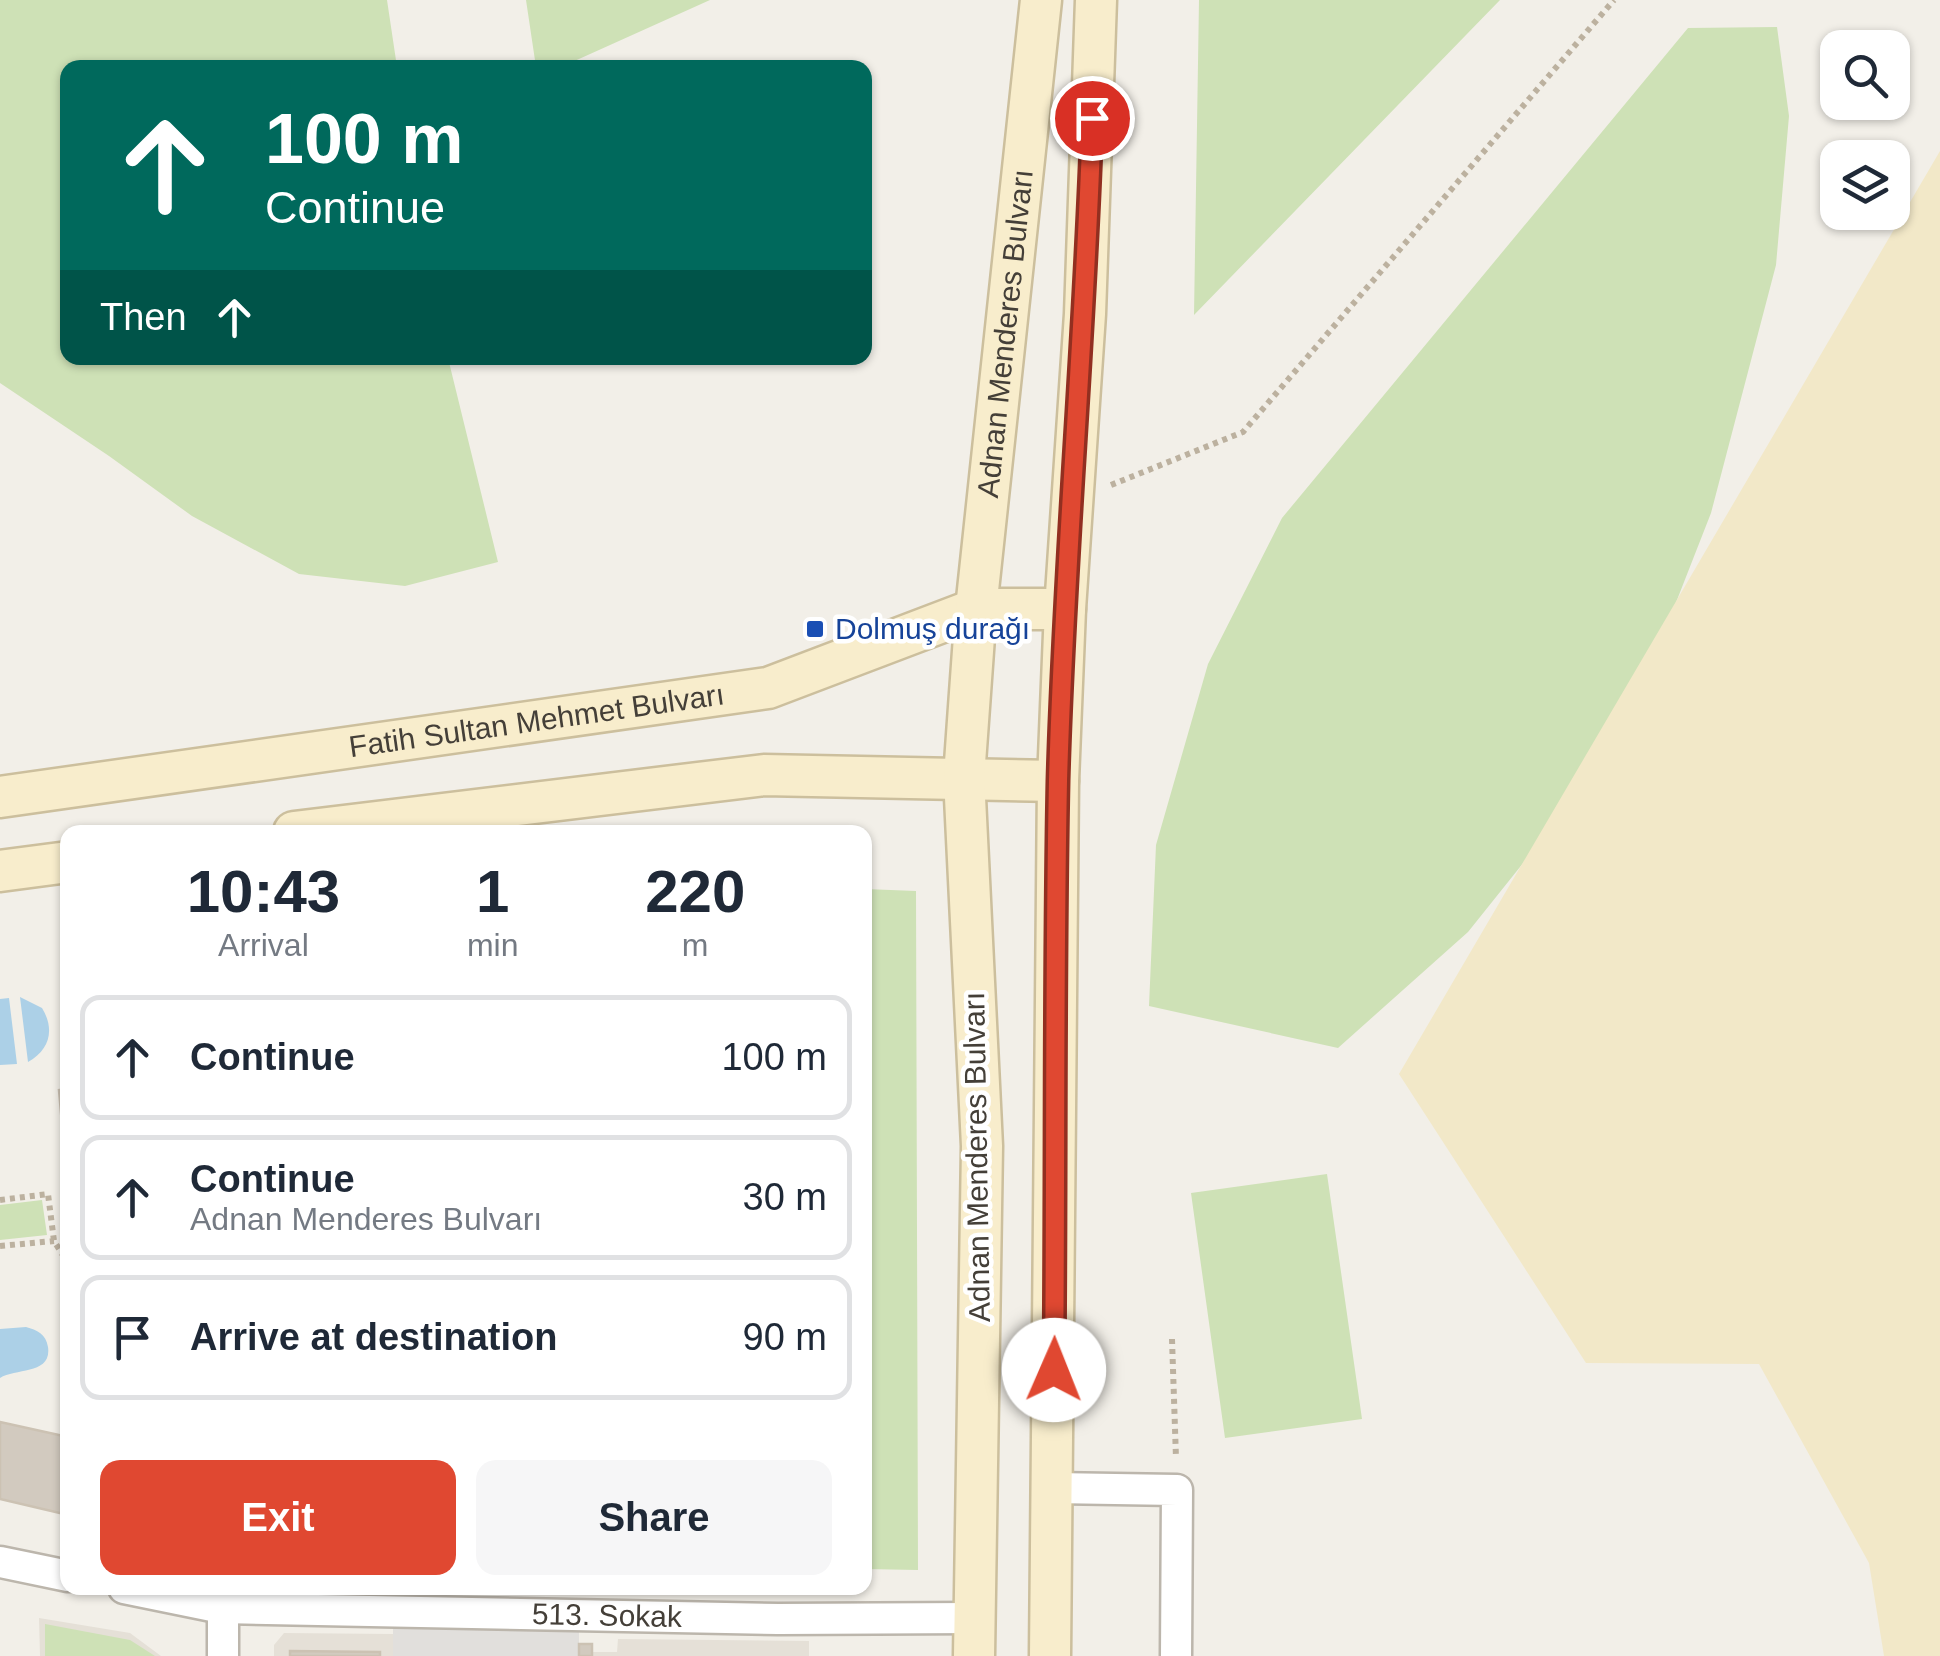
<!DOCTYPE html>
<html lang="en">
<head>
<meta charset="utf-8">
<style>
  :root { --surface:#fff; --page:#f6f6f7; --text:#1f2937; --muted:#747a83; --line:#e0e1e3; --accent:#e04831 }
  body { margin:0; font-family:Arial,sans-serif; background:var(--page); color:var(--text); height:100vh; display:flex; flex-direction:column; font-size:38px; white-space:nowrap }
  * { box-sizing:border-box; margin:0 }
  p { font-size:32px; color:var(--muted) }
  .icon { flex:none; width:55px; height:55px; fill:none; stroke:currentColor; stroke-width:2; stroke-linecap:round; stroke-linejoin:round }
  .map { position:relative; flex:1; overflow:hidden }
  .side { position:absolute; left:60px; top:825px; width:812px; height:770px; display:flex; flex-direction:column; background:var(--surface); border-radius:20px; box-shadow:0 2px 8px #0004 }
  .side>* { flex:none }
  .guide { position:absolute; left:60px; top:60px; width:812px; height:305px; border-radius:20px; box-shadow:0 2px 8px #0004; background:#00695c; color:#fff; overflow:hidden }
  .tools { position:absolute; left:1820px; top:30px; display:grid; gap:20px }
  .tools a { display:grid; place-items:center; width:90px; height:90px; border-radius:20px; background:var(--surface); box-shadow:0 2px 8px #0004; font-size:50px }
  .pin { position:absolute; display:grid; place-items:center; width:85px; height:85px; color:#fff; margin:-42px; border:5px solid #fff; border-radius:50%; box-shadow:0 2px 10px #0007 }
  .me { position:absolute; width:110px; margin:-55px; rotate:1deg; stroke-linejoin:round; filter:drop-shadow(0 0 8px #0008) }
  .turn { display:flex; align-items:center; gap:35px; height:210px; padding:0 40px; font-size:45px }
  .turn .icon { width:130px; height:130px; stroke-width:2.5 }
  .turn b { display:block; font-size:70px; line-height:85px }
  .then { display:flex; align-items:center; height:95px; padding:0 40px; background:#0003; gap:20px; font-size:38px }
  .eta { display:flex; justify-content:space-evenly; align-items:center; height:170px; text-align:center }
  .eta b { font-size:60px; font-weight:800; line-height:70px }
  .cta { display:flex; gap:20px; margin-top:auto; padding:20px 40px }
  .cta a { flex:1; height:115px; border-radius:20px; background:var(--accent); color:#fff; font-size:40px; font-weight:800; line-height:115px; text-align:center }
  .cta a+a { background:var(--page); color:var(--text) }
  ul { padding:0; list-style:none }
  li { display:flex; align-items:center; gap:30px; height:125px; margin:0 20px 15px; padding:0 20px; border:5px solid var(--line); border-radius:20px }
  li div { flex:1 }
  li b { display:block; font-size:38px }
  li em { font-style:normal }
  .map>svg:first-child { display:block }
  .residential { fill:#e5e0d7 }
  .green { fill:#cee1b6 }
  .sand { fill:#f2e8c8 }
  .parking { fill:#e1dfdc }
  .water { fill:#acd0e7 }
  .building { fill:#d2cabf; stroke:#ccc2b3; stroke-width:2.5 }
  .lines { fill:none; stroke-linecap:round; stroke-linejoin:round }
  .street-casing { stroke:#bcb6ac; stroke-width:35 }
  .secondary-casing { stroke:#ccbf9d; stroke-width:45 }
  .path { stroke:#bcb19f; stroke-width:6; stroke-dasharray:5 5; stroke-linecap:butt }
  .street { stroke:#fff; stroke-width:30 }
  .secondary { stroke:#f8edcc; stroke-width:40 }
  .route-casing { stroke:#922f20; stroke-width:25 }
  .route { stroke:#e04831; stroke-width:18 }
  .transit-dot { fill:#1a4fb4; stroke:#fff; stroke-width:4 }
  .labels { text-anchor:middle; stroke-width:9; stroke-linejoin:round; paint-order:stroke }
  .street-label { font-size:30px; fill:#443f38; stroke:#fff }
  .transit-label { font-size:30px; fill:#164399; stroke:#fff; text-anchor:start }
</style>
</head>
<body>
<div class="map">
<svg width="1940" height="1656" viewBox="0 0 1940 1656">
  <rect width="100%" height="100%" fill="#f2efe8"/>
  <path class="residential" d="M39 1618 130 1633 161 1656H40Z
    M284 1633 393 1634V1656H274V1645Z
    M618 1639 809 1641V1656H592V1652H617Z"/>
  <path class="green" d="M0 0H387L397 67 68 68V358H448L498 562 405 586 299 574 192 516 109 456 0 383Z
    M526 0H710L559 68 536 67Z
    M1199 0H1500L1194 315Z
    M1777 27 1789 116 1776 265 1711 513 1623 738 1468 932 1338 1048 1149 1006 1156 845 1208 664 1282 518 1688 28Z
    M865 889 916 891 918 1570 865 1569Z
    M1327 1174 1362 1419 1225 1438 1191 1193Z
    M42 1200 47 1235 0 1240V1205Z
    M45 1624 130 1640 155 1656H45Z"/>
  <path class="sand" d="M1940 151V1656H1884L1869 1563 1759 1364 1586 1363 1399 1074Z"/>
  <path class="parking" d="M393 1624 579 1628V1656H393Z"/>
  <path class="water" d="M20 997 42 1008C55 1029 50 1050 28 1062Z
    M9 998 17 1064 0 1065V999Z
    M26 1327C37 1330 46 1334 48 1347 52 1375 16 1368 0 1378V1329Z"/>
  <path class="building" d="M68 1089V1192L59 1090Z
    M0 1422 68 1437V1498L64 1514 0 1499Z
    M579 1644H592V1656H579Z
    M290 1651 380 1652V1656H290Z"/>
  <g class="lines">
    <g class="street-casing">
      <g id="street">
        <path d="M1053 1488 1177 1490 1176 1656"/>
        <path d="M0 1562 68 1576"/>
        <path id="s1" d="M124 1588 222 1608 778 1619 974 1618"/>
        <path d="M223 1590V1656"/>
      </g>
    </g>
    <g class="secondary-casing">
      <g id="secondary">
        <path id="s2" d="M0 797 768 688 976 609H1065"/>
        <path d="M294 832 764 775 1058 781"/>
        <path d="M0 871 68 862"/>
        <path id="s3" d="M974 1656 982 1146 964 777 976 609 1041 0"/>
        <path d="M1050 1656 1058 781 1065 609 1085 314 1096 0"/>
      </g>
    </g>
    <path class="path" d="M1111 485 1243 432 1614 0
      M0 1200 48 1194 54 1241 68 1263
      M0 1246 54 1241
      M1172 1339 1176 1458"/>
    <use href="#street" class="street"/>
    <use href="#secondary" class="secondary"/>
  </g>
  <g class="lines">
    <g class="route-casing">
      <path id="route" d="M1054 1370C1056 1174 1054 977 1058 781 1064 560 1085 339 1092 118"/>
    </g>
    <use href="#route" class="route"/>
  </g>
  <rect class="transit-dot" x="805" y="619" width="20" height="20" rx="5"/>
  <g class="labels">
    <g class="street-label">
      <text dy="10" stroke="none"><textPath href="#s3" startOffset="1325">Adnan Menderes Bulvarı</textPath></text>
      <text dy="10" stroke="none"><textPath href="#s2" startOffset="542">Fatih Sultan Mehmet Bulvarı</textPath></text>
      <text transform="translate(977 1157) rotate(-91)" y="10">Adnan Menderes Bulvarı</text>
      <text dy="10" stroke="none"><textPath href="#s1" startOffset="485">513. Sokak</textPath></text>
    </g>
    <g class="transit-label">
      <text x="835" y="639">Dolmuş durağı</text>
    </g>
  </g>
</svg>
<div class="tools">
<a><svg class="icon" aria-label="search" viewBox="0 0 24 24"><circle cx="10" cy="10" r="6"/><path d="M15 15l6 6"/></svg></a>
<a><svg class="icon" aria-label="layers" viewBox="0 0 24 24"><path d="M12 4l9 5-9 5-9-5zM3 14l9 5 9-5"/></svg></a>
</div>
<div class="pin" style="left:1092px;top:118px;background:#d93025"><svg class="icon" aria-label="arrive" viewBox="0 0 24 24"><path d="M6 21V4h12l-3 4 3 4H6"/></svg></div>
<svg class="me" style="left:1054px;top:1370px" viewBox="-20 -20 40 40"><circle r="19" fill="#fff"/><path d="M0-13L10 11 0 6-10 11z" fill="#e04831"/></svg>
<div class="guide">
<div class="turn"><svg class="icon" aria-label="ahead" viewBox="0 0 24 24"><path d="M12 20V5M6 11l6-6 6 6"/></svg><div><b>100 m</b>Continue</div></div>
<div class="then">Then<svg class="icon" aria-label="ahead" viewBox="0 0 24 24"><path d="M12 20V5M6 11l6-6 6 6"/></svg></div>
</div>
<section class="side">
<div class="eta">
<div><b>10:43</b><p>Arrival</p></div>
<div><b>1</b><p>min</p></div>
<div><b>220</b><p>m</p></div>
</div>
<ul>
<li><svg class="icon" aria-label="ahead" viewBox="0 0 24 24"><path d="M12 20V5M6 11l6-6 6 6"/></svg><div><b>Continue</b></div><em>100 m</em></li>
<li><svg class="icon" aria-label="ahead" viewBox="0 0 24 24"><path d="M12 20V5M6 11l6-6 6 6"/></svg><div><b>Continue</b><p>Adnan Menderes Bulvarı</p></div><em>30 m</em></li>
<li><svg class="icon" aria-label="arrive" viewBox="0 0 24 24"><path d="M6 21V4h12l-3 4 3 4H6"/></svg><div><b>Arrive at destination</b></div><em>90 m</em></li>
</ul>
<div class="cta"><a>Exit</a><a>Share</a></div>
</section>
</div>
</body>
</html>
